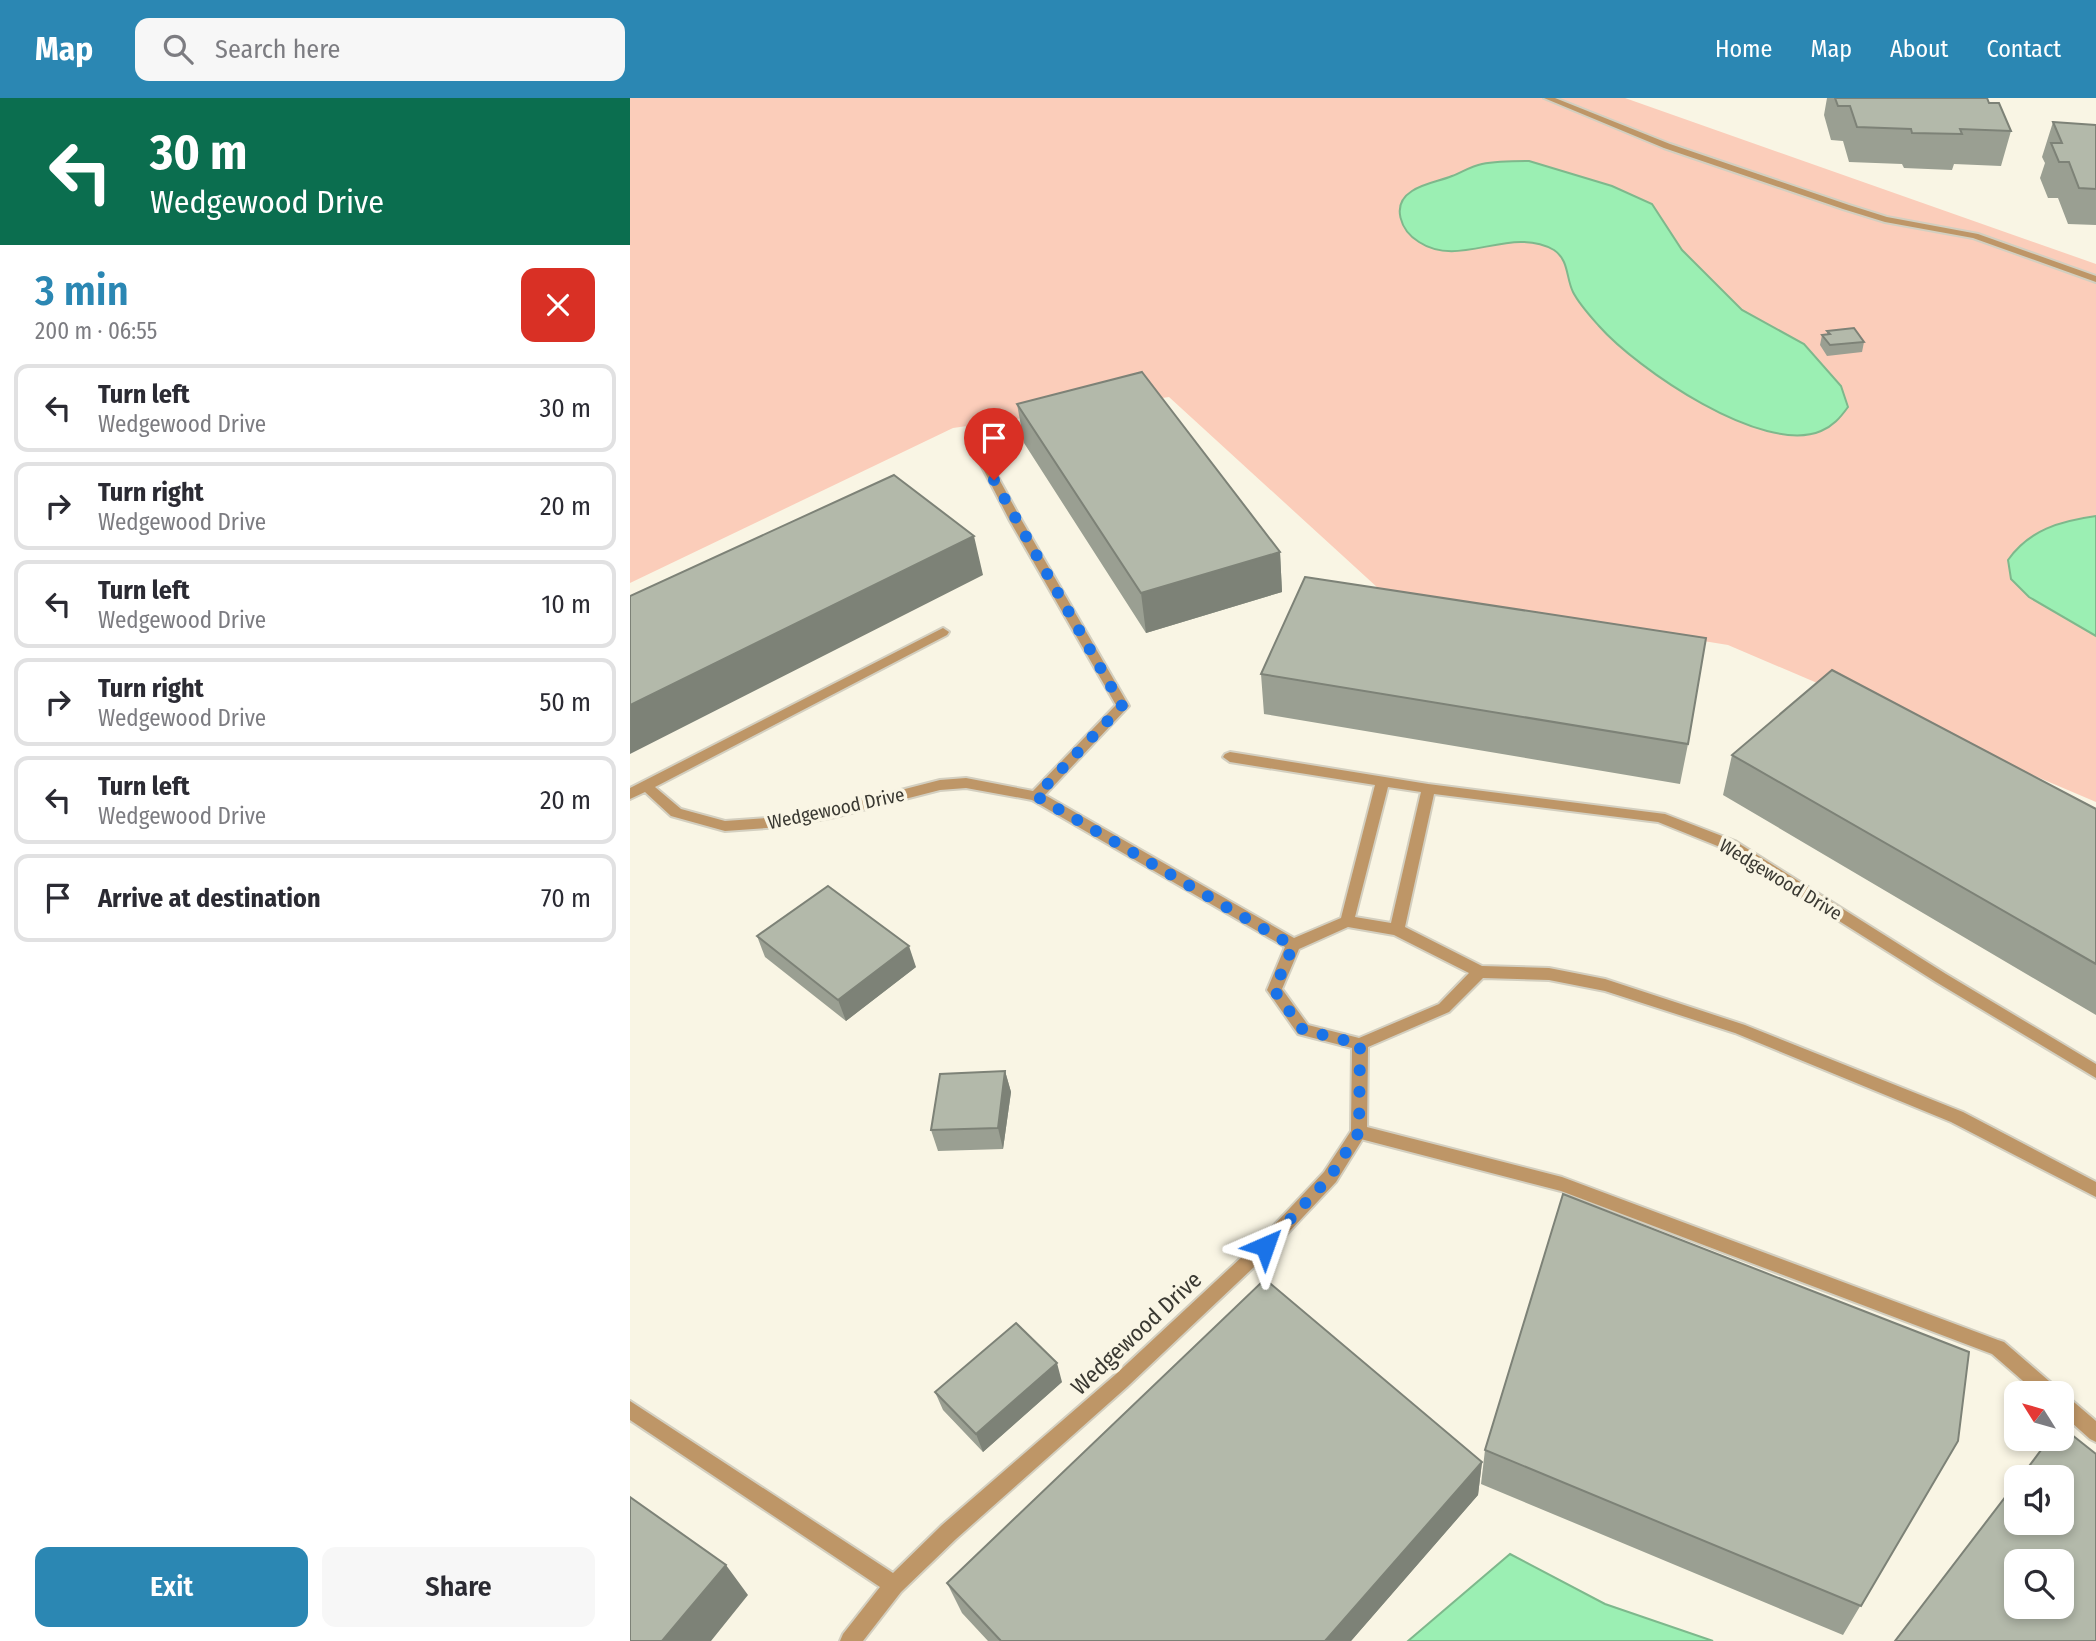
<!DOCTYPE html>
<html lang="en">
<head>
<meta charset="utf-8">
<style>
  :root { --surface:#fff; --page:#f7f7f7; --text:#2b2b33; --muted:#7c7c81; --line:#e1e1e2; --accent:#2b87b3 }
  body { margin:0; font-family:"Fira Sans Condensed",sans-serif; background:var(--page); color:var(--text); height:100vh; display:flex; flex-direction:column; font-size:26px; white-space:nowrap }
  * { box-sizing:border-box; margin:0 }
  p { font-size:23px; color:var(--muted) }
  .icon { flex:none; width:38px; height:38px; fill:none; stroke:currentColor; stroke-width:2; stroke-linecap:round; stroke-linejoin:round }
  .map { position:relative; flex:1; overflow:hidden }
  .details { display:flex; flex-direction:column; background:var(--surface); width:630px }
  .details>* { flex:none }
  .hud { background:#0b6e4f; color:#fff; overflow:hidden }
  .needle { width:46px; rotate:307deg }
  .tools { position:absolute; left:1374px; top:1283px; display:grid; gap:14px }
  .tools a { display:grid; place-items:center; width:70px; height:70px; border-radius:14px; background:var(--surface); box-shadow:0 4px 10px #0003; font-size:35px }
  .pin { position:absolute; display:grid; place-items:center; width:60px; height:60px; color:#fff; margin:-72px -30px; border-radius:50% 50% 50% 0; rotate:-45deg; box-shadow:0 0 7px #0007 }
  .pin .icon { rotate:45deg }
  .me { position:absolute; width:77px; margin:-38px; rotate:43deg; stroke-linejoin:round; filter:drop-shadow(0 0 5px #0008) }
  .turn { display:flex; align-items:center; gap:24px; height:147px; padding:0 35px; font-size:32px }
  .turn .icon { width:91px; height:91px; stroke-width:2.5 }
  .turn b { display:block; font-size:49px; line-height:60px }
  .round { display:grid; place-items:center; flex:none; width:74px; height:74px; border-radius:14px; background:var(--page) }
  .head { display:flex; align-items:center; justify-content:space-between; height:119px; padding:0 35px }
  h1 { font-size:42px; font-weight:600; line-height:52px; color:var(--accent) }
  .primary-button { display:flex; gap:14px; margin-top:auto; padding:14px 35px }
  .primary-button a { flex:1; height:80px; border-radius:14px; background:var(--accent); color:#fff; font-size:28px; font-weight:600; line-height:80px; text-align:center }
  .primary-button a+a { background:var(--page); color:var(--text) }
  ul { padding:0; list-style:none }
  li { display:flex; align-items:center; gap:21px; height:88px; margin:0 14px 10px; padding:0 21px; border:4px solid var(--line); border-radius:14px }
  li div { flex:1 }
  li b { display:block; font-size:26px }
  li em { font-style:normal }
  header { display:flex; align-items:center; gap:42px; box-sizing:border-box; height:98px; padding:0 35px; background:var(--accent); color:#fff }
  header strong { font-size:33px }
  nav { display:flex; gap:38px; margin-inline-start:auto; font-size:24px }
  .search { width:490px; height:63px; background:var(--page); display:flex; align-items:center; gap:18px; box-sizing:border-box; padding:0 24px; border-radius:14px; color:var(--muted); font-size:26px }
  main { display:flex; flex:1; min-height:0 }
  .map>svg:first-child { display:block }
  .green { fill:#fbcdba }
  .water { fill:#9befb3; stroke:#7eb88c; stroke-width:2 }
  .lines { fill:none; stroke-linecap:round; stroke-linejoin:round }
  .service-casing { stroke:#d3cfc0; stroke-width:4 }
  .minor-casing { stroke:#d3cfc0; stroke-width:4 }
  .service { fill:#be9667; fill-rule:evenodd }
  .minor { fill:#be9667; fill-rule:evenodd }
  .wall { fill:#9a9f92 }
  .shaded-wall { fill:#7d8277 }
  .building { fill:#b3b9aa; stroke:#7d8277; stroke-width:2; fill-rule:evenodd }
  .route { stroke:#1a73e8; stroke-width:12; stroke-dasharray:0 21.6 }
  .labels { text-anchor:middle; stroke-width:7; stroke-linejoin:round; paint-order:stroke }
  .street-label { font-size:19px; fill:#3a3932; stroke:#f9f5e4 }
  .near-street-label { font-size:23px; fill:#3a3932; stroke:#f9f5e4 }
</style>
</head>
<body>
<header>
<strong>Map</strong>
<div class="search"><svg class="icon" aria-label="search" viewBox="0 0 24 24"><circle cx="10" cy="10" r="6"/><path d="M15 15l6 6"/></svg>Search here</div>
<nav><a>Home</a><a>Map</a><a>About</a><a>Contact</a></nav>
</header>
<main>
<section class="details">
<div class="hud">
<div class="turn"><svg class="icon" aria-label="left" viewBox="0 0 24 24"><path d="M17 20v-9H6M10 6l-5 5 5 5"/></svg><div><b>30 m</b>Wedgewood Drive</div></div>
</div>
<div class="head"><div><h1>3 min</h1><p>200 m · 06:55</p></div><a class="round" style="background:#d93025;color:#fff"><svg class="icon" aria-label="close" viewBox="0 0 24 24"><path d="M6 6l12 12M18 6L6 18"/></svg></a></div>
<ul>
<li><svg class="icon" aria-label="left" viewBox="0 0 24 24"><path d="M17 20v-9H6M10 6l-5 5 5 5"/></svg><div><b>Turn left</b><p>Wedgewood Drive</p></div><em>30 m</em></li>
<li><svg class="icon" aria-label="right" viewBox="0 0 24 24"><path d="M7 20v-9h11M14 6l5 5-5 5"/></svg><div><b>Turn right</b><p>Wedgewood Drive</p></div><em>20 m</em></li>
<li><svg class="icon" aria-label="left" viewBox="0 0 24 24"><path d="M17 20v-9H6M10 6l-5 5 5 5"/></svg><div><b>Turn left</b><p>Wedgewood Drive</p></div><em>10 m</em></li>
<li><svg class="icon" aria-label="right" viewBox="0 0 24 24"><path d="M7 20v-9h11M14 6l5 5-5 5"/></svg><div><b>Turn right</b><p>Wedgewood Drive</p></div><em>50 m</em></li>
<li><svg class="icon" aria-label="left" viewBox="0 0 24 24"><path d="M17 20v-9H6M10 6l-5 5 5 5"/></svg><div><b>Turn left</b><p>Wedgewood Drive</p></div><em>20 m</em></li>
<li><svg class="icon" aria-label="arrive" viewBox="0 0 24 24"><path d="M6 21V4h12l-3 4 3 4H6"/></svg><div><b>Arrive at destination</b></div><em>70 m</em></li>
</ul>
<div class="primary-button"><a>Exit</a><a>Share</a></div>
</section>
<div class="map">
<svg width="1466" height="1543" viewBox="0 0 1466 1543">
  <rect width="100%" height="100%" fill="#f9f5e4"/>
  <path class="green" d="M0 0H995L1466 166V704L1098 547 748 490 539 299 323 330 0 485Z"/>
  <path class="water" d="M899 63 982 88 1022 106 1052 152 1112 212 1174 246 1211 288 1218 309C1210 320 1203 328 1191 333 1133 358 1006 270 969 228 961 219 949 206 943 194 936 180 939 162 924 152 880 127 830 171 789 144 771 133 760 107 782 93 794 85 810 83 822 78 832 74 842 68 852 66 867 63 884 63 899 63Z
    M1466 418V538L1399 499 1381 481 1378 462C1399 432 1430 423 1466 418Z
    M880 1456 975 1506 1083 1543H778Z"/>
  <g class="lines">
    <g class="service-casing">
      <path id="service" d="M914 0H925L1040 46 1219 107 1257 119 1348 136 1466 178V184L1343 140 1255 124 1213 111 1034 50Z
        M729 1027 932 1079 1368 1242 1374 1244 1426 1289 1429 1295H1407L1362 1256 931 1093 723 1039 721 1034 723 1029Z
        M1432 1296 1438 1299 1466 1323V1344L1460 1341 1432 1316Z"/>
    </g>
    <g class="minor-casing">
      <path id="minor" d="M353 358 358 361 392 423 499 608 415 697 664 840 711 820 745 687 600 664 593 659 595 656 600 654 798 686 1035 716 1105 743 1316 876 1466 966V980L1306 884 1095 751 1028 724 804 696 775 829 852 868 919 870 975 881 1115 927 1333 1014 1466 1084V1099L1321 1024 1105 935 975 893 919 882 853 880 819 914 738 949 737 1034 706 1084 641 1153 497 1289 326 1441 271 1494 233 1543H210L213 1536 250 1489 0 1322V1303L263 1475 312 1427 485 1277 629 1143 694 1074 721 1033 722 950 668 936 637 892 655 849 402 702 336 690 310 692 205 719 151 729 95 733 41 718 15 694 0 701V690L313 530 319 534 317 537 25 689 51 711 95 723 151 719 205 709 310 682 336 680 403 693 486 607 380 423 348 361ZM758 689 791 694 761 825 725 819ZM718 829 764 837 839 875 809 906 729 940 678 927 652 891 669 851Z"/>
    </g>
    <use href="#service" class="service"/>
    <use href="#minor" class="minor"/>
  </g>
  <path class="wall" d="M1197 0H1357L1359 5 1381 33 1371 68 1324 66 1322 72 1274 70 1272 66 1219 64 1213 43 1201 42 1194 17Z
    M1423 24 1466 27V127L1438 126 1428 100H1418L1410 80 1415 65 1412 59Z
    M1197 233 1234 244 1232 254 1197 258 1190 247 1192 237 1197 236Z
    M387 306 650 454 652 494 516 535 394 345Z
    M631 576 1058 646 1050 686 634 616Z
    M1102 657 1466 711V917L1093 697Z
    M127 838 286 869 216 923 135 859Z
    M375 973 381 994 373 1051 308 1053 301 1032Z
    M432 1284 353 1354 313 1312 305 1294Z
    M1328 1343 1213 1537 851 1386 855 1352Z
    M852 1364 848 1397 721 1543H358L332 1515 317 1485Z"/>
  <path class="shaded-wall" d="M344 438 353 477 0 656V607Z
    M650 454 652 494 516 535 511 495Z
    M279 848 286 869 216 923 208 902Z
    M375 973 381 994 373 1051 368 1030Z
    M427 1265 432 1284 353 1354 346 1336Z
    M852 1364 848 1397 721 1543H695Z
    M96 1467 118 1497 81 1543H32Z"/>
  <path class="building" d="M1205 0H1357L1359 5H1369L1381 33 1330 31 1332 36 1282 35 1281 31 1227 29 1220 8H1208Z
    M1423 24 1466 27V91L1449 90 1439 64H1429L1421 45H1432Z
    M1224 230 1234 244 1200 247 1192 237 1200 236 1197 233Z
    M512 274 650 454 511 495 387 306Z
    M264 377 344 438 0 607V498Z
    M675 479 1076 540 1058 646 631 576Z
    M1202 572 1466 711V866L1102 657Z
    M198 788 279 848 208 902 127 838Z
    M375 973 368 1030 301 1032 310 976Z
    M933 1096 1339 1254 1328 1343 1231 1508 855 1352Z
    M635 1181 852 1364 695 1543H371L317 1485Z
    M386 1225 427 1265 346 1336 305 1294Z
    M1432 1329 1466 1356V1543H1265L1386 1385V1424H1432V1379H1391L1420 1340H1432ZM1386 1463H1432V1508H1386Z
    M0 1399 96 1467 32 1543H0Z"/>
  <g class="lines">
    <path class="route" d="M364 382 492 608 406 698 663 848 644 892 673 932 730 946 729 1034 700 1079 635 1148"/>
  </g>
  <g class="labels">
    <g class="street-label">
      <text transform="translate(206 710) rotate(-12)" y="7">Wedgewood Drive</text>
      <text transform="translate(1151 781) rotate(31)" y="7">Wedgewood Drive</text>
    </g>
    <g class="near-street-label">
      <text transform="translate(506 1235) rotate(-43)" y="8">Wedgewood Drive</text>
    </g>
  </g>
</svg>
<div class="tools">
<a><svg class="needle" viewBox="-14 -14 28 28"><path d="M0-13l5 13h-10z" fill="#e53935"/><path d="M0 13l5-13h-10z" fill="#7c7c81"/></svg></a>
<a><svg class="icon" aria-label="sound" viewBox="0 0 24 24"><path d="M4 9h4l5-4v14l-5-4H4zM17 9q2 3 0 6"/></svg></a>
<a><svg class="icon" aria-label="search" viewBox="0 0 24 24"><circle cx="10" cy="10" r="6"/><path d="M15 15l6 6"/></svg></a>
</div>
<div class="pin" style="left:364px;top:382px;background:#d93025"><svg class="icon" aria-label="arrive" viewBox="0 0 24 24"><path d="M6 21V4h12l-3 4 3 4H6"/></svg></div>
<svg class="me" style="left:635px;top:1148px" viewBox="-20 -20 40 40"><path d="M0-17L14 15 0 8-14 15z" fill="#1a73e8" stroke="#fff" stroke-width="4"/></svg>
</div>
</main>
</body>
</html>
